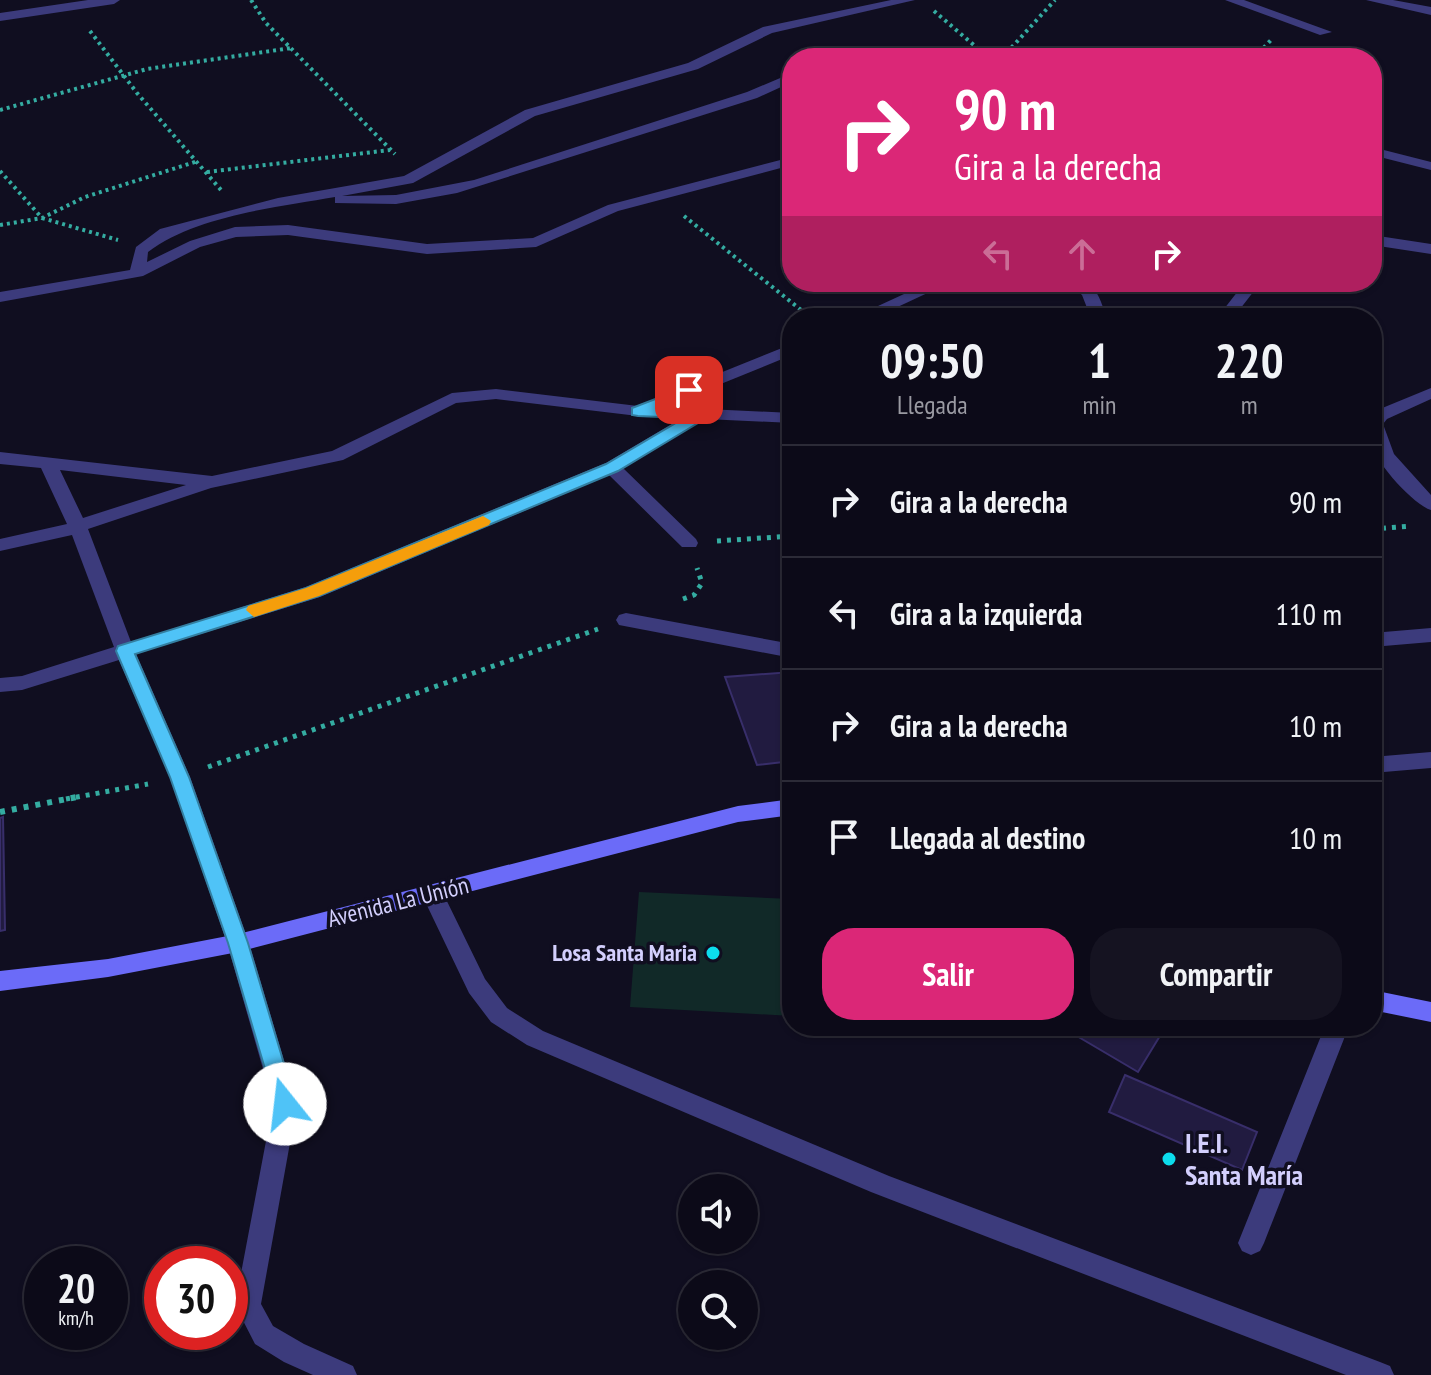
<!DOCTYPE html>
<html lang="es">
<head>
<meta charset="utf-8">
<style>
  :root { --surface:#0c0a18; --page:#151321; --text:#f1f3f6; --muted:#9a9aa2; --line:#2c2b37; --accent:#db2777 }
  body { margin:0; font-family:"PT Sans Narrow",sans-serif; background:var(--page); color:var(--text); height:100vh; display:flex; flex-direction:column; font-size:30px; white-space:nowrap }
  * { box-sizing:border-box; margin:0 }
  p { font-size:26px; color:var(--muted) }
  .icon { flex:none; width:44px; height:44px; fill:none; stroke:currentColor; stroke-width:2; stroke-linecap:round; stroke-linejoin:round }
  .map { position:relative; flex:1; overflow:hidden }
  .side { position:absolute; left:782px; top:308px; width:600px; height:728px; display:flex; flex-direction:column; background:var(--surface); border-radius:32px; box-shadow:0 2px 6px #0004,0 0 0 2px var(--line) }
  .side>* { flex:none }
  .hud { position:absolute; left:782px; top:48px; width:600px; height:244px; border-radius:32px; box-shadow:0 2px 6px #0004,0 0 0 2px var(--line); background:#db2777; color:#fff; overflow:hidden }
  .fabs { position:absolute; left:678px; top:1174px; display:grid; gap:16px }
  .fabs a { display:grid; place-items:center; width:80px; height:80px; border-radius:50%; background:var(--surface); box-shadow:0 2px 6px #0004,0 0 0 2px var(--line); font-size:40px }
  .speed { position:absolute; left:24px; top:1246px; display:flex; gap:16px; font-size:40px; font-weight:700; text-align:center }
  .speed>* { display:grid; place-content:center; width:104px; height:104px; border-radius:50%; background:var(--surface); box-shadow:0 2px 6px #0004,0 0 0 2px var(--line); line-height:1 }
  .speed small { font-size:20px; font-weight:400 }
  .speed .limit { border:12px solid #d22; background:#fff; color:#111 }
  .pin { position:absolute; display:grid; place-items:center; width:68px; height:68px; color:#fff; margin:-34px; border-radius:16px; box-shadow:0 4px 12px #0006 }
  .me { position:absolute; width:88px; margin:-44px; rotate:344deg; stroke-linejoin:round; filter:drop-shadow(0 0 6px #0008) }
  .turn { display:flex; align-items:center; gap:28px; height:168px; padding:0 40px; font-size:36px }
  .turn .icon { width:104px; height:104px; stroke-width:2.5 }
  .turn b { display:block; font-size:56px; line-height:68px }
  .lanes { display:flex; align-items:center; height:76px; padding:0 40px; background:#0003; justify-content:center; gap:40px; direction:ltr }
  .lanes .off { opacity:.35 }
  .eta { display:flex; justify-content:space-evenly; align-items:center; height:136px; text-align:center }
  .eta b { font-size:48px; font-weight:700; line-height:56px }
  .action { display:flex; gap:16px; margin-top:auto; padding:16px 40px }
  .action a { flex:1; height:92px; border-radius:32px; background:var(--accent); color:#fff; font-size:32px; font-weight:700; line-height:92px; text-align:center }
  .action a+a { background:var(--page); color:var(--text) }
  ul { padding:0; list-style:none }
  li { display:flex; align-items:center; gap:24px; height:112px; padding:0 40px; border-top:2px solid var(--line) }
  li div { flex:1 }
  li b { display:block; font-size:30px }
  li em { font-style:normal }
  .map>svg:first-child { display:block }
  .green { fill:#112928 }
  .building { fill:#211b40; stroke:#382e6a; stroke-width:2 }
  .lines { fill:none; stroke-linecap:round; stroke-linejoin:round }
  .path-far2 { stroke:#34aca1; stroke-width:4; stroke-dasharray:3 4; stroke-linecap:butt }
  .path-far1 { stroke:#34aca1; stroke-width:5; stroke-dasharray:4 6; stroke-linecap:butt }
  .path { stroke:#34aca1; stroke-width:6; stroke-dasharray:5 7; stroke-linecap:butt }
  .minor { fill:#3c3b7c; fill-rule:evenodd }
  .secondary { fill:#6b6bf8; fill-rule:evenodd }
  .route { fill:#4fc3f7; stroke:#337fa1; stroke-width:2 }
  .slow { fill:#f59e0b }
  .poi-dot { fill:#0cdcec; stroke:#100e20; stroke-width:3 }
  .labels { text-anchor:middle; stroke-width:7; stroke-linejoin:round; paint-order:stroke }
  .street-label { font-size:24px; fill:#d3cffd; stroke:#100e20 }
  .poi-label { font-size:24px; font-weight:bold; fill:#d3cffd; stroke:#100e20; text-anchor:end }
  .near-poi-label { font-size:28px; font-weight:bold; fill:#d3cffd; stroke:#100e20; text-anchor:start }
</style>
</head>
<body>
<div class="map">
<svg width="1431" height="1375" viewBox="0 0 1431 1375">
  <rect width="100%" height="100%" fill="#100e20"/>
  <path class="green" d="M639 892 792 899V1016L630 1007Z"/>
  <path class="building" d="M792 672V761L757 765 725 677Z
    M3 817 5 930 0 931V818Z
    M1060 1026H1166L1138 1072Z
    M1125 1075 1257 1132 1242 1170 1109 1112Z"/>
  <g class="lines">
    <path class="path-far2" d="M251 0 266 23 395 154
      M934 11 989 58
      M90 31 137 93 221 190
      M1002 58 1055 0
      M1254 58 1271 40
      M0 110 147 69 291 48
      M0 171 42 218 118 240
      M207 172 390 150
      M684 216 811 318
      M0 225 42 218 85 197 198 161"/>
    <path class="path-far1" d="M1372 529 1411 526
      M717 541 792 536
      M683 599 694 595 702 583 697 568
      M208 767 598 629
      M66 799 148 784"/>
    <path class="path" d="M0 812 77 797"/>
    <path class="minor" d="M88 0H120L114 4 0 21V13Z
      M891 0H915L772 33 698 69 535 116 413 183 342 196 396 195 474 180 747 92 792 73V82L757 98 457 193 396 204 335 203V197C277 207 195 216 148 252L147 262 190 241 235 227 288 225 427 244 533 238 608 205 792 157V165L618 211 536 247 427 254 288 235 236 237 200 247 143 276 0 302V292L130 270 136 247 160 229 278 198 404 176 525 110 688 63 763 27Z
      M1225 0H1244L1332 32 1320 35Z
      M1366 0H1393L1431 7V15Z
      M1372 147 1431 162V170L1372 155Z
      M1372 235 1431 244V254L1372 245Z
      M930 282H951L874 318H852Z
      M1065 282C1097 282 1097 291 1107 318H1091L1082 295Z
      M1245 282H1261L1233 318H1217Z
      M792 344V355L664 407 792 413V423L705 419 623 468 696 539 698 543 696 547H682L609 475 320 597 136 654 190 777 249 943 297 1104 261 1304 273 1326 304 1344 353 1366 357 1375H313L284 1362 255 1344 235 1305 273 1104 227 943 170 777 119 660 22 690 0 692V678L22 676 114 647 72 535 0 551V539L67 524 41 468 0 464V452L212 476 332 451 452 393 496 389 638 406ZM496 399 638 416 682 418 606 463 306 587 131 642 88 529 211 488 343 460 456 403ZM60 470 186 485 83 518Z
      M1431 388V399L1387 419 1383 424 1394 454 1431 495V510C1414 505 1377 464 1372 446 1370 437 1372 424 1372 415L1375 411Z
      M626 613 792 644V658L619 625 616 620 619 615Z
      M1431 628V642L1372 647V633Z
      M1431 752V768L1372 773V757Z
      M432 884 440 887 485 979 507 1008 543 1031 889 1176 1380 1362 1390 1366 1394 1375H1346L871 1192 527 1045 491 1022 469 993 421 893 424 887Z
      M1325 1026H1349L1264 1243 1260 1251 1251 1255 1242 1251 1238 1243Z"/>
    <path class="secondary" d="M792 799V815L738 822 238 952 108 977 0 991V971L108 959 238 934 738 806Z
      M1372 990 1431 1002V1022L1372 1010Z"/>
  </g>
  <path class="route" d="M689 386 697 390 695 394 661 408 702 409 708 411V417L618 471 319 596 135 654 189 777 248 943 296 1104 292 1110 285 1113 277 1110 228 943 170 777 116 651 118 646 306 588 606 464 684 418 638 416 632 415V408Z"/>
  <path class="slow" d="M483 516 491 521 489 525 319 596 254 617 246 610 248 606 306 588Z"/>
  <g class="poi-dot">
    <circle cx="713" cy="953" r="8"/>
    <circle cx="1169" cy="1159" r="8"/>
  </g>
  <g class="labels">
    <g class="street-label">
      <text transform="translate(398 902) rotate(-14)" y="8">Avenida La Unión</text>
    </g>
    <g class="poi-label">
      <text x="697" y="961">Losa Santa Maria</text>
    </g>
    <g class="near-poi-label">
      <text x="1185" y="1153">I.E.I.<tspan x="1185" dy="32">Santa María</tspan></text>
    </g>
  </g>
</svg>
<div class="fabs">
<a><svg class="icon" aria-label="sound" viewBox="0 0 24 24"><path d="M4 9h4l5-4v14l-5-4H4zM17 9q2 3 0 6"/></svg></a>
<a><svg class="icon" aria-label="search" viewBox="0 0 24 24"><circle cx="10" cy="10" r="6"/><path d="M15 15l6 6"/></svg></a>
</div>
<div class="speed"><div>20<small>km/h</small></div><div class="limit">30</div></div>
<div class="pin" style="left:689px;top:390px;background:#d93025"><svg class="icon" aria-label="arrive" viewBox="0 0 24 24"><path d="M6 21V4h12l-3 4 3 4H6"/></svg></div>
<svg class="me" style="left:285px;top:1104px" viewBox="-20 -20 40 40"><circle r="19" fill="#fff"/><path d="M0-13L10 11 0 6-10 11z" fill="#4fc3f7"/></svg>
<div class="hud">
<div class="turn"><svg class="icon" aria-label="right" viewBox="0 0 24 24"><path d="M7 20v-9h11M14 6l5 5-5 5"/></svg><div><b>90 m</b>Gira a la derecha</div></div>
<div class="lanes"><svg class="icon off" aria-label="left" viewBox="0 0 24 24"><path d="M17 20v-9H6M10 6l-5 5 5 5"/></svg><svg class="icon off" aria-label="ahead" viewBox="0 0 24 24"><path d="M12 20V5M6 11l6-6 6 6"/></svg><svg class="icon" aria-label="right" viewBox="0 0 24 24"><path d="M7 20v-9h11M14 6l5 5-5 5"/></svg></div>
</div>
<section class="side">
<div class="eta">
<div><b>09:50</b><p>Llegada</p></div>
<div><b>1</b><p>min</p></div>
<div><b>220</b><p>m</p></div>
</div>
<ul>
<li><svg class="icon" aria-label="right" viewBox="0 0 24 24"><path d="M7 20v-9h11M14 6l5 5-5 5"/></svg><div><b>Gira a la derecha</b></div><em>90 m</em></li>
<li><svg class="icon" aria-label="left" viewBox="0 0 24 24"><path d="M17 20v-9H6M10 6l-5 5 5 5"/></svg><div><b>Gira a la izquierda</b></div><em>110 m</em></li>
<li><svg class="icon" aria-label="right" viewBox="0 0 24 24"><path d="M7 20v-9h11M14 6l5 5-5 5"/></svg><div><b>Gira a la derecha</b></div><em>10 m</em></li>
<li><svg class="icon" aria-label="arrive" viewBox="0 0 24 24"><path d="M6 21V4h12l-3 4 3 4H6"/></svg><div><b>Llegada al destino</b></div><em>10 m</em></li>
</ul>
<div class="action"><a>Salir</a><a>Compartir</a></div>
</section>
</div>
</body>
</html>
